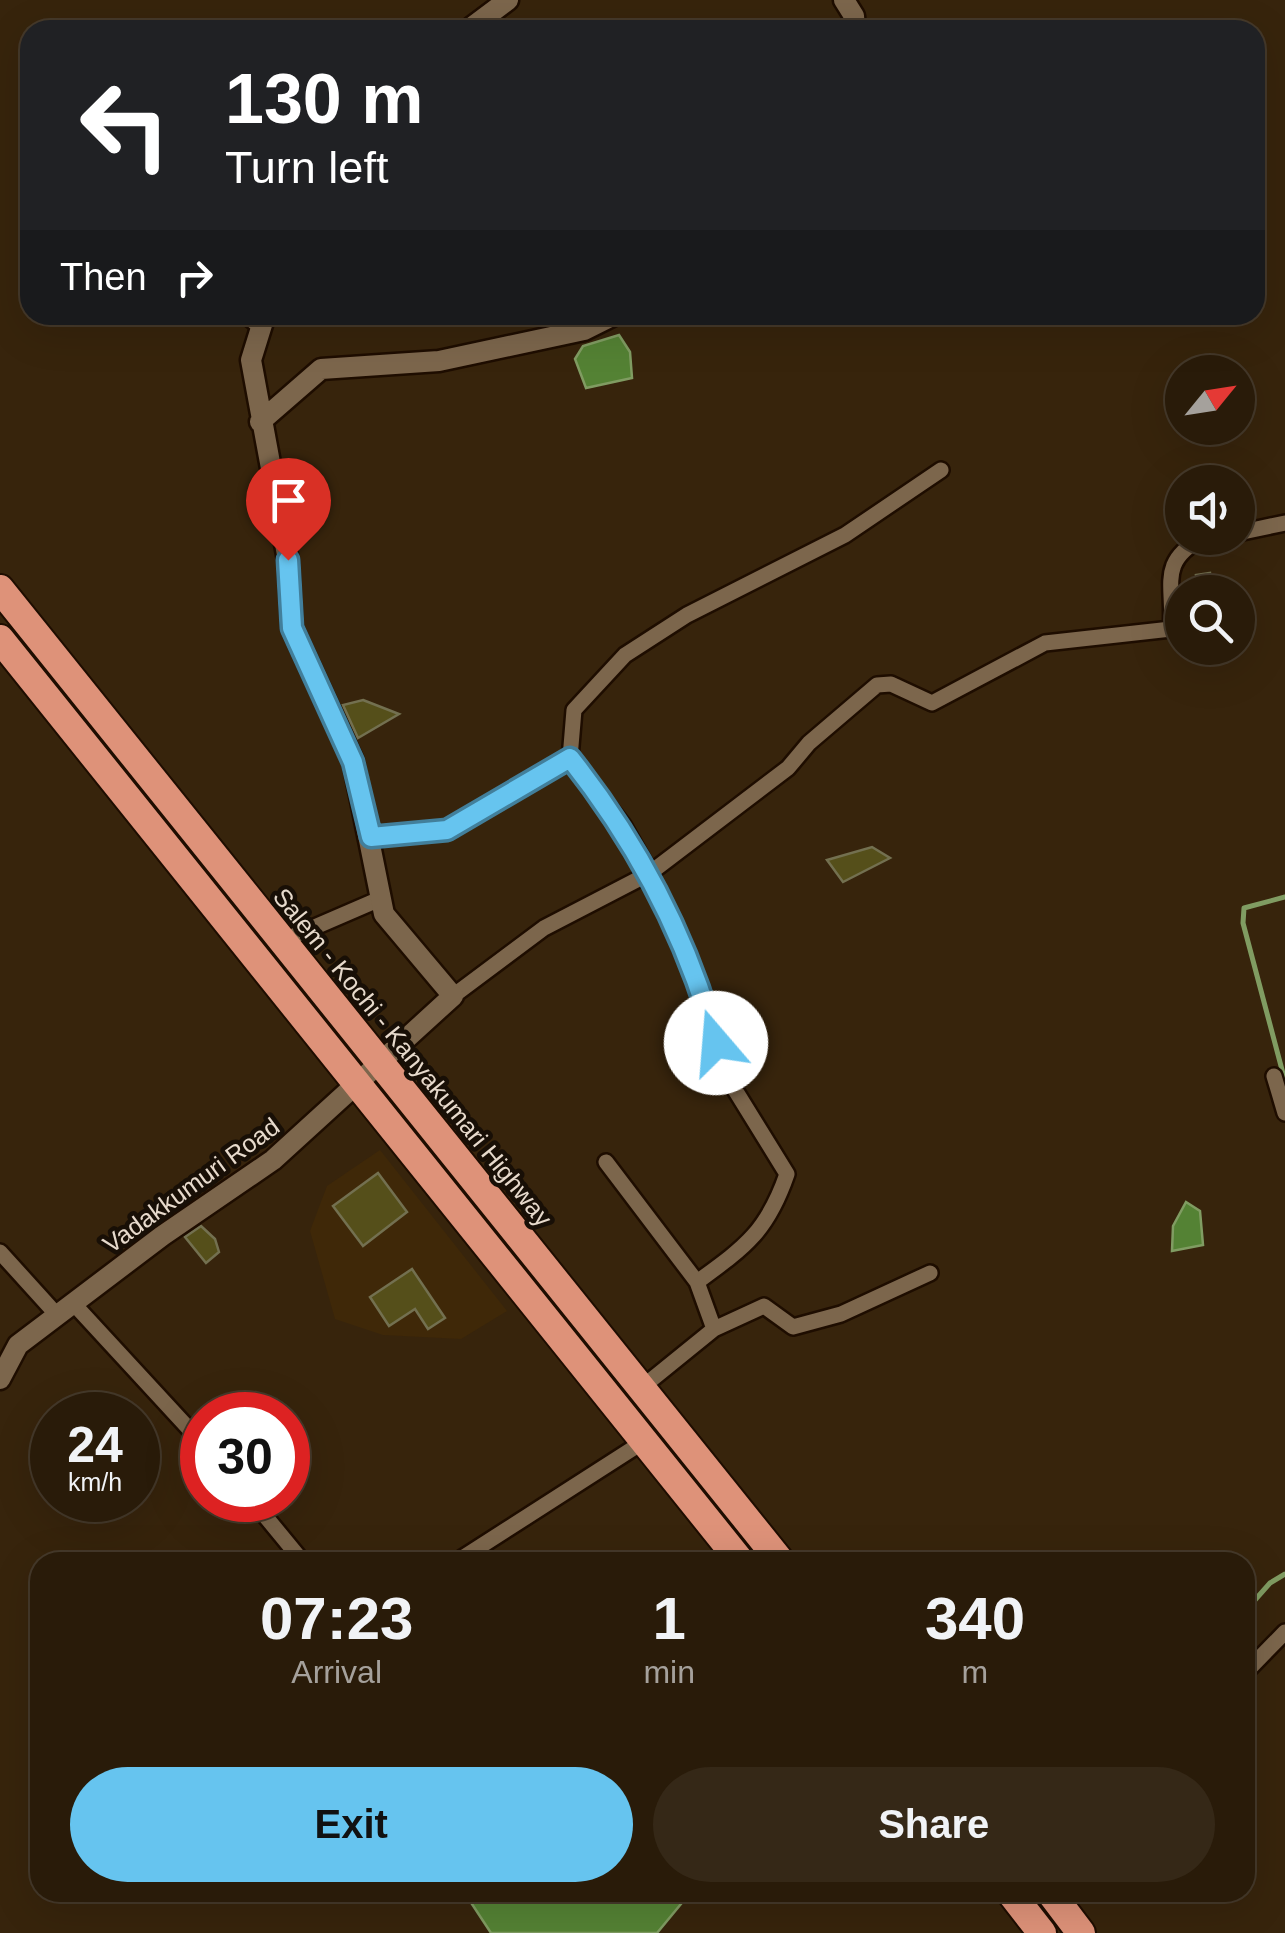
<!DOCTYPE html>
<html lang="en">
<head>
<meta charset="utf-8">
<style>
  :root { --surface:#291b09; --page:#352817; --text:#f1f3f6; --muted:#a5a19c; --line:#45392a; --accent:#66c4ef }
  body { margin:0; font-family:Helvetica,sans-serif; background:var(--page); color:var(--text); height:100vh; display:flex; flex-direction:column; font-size:38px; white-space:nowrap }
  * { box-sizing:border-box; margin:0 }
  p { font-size:32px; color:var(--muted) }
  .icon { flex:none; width:55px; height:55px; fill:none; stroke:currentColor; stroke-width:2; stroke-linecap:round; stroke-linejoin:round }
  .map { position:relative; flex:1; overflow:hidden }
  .side { position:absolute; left:30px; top:1552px; width:1225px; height:350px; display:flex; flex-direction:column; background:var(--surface); border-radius:30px; box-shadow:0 10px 40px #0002,0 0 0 2px var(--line) }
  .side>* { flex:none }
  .banner { position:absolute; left:20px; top:20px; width:1245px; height:305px; border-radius:30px; box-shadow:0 10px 40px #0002,0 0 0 2px var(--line); background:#202124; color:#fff; overflow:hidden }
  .needle { width:65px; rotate:60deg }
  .buttons { position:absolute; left:1165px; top:355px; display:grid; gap:20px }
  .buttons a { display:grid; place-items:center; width:90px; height:90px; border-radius:50%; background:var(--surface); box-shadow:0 10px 40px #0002,0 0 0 2px var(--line); font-size:50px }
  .speed { position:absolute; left:30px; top:1392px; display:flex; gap:20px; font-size:50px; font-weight:700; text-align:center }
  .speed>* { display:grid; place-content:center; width:130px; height:130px; border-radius:50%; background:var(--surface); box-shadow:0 10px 40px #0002,0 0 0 2px var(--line); line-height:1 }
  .speed small { font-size:25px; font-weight:400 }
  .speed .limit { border:15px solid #d22; background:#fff; color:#111 }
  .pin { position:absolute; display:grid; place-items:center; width:85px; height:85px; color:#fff; margin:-102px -42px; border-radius:50% 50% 50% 0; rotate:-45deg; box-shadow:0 0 10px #0007 }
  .pin .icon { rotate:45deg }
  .me { position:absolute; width:110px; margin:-55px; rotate:342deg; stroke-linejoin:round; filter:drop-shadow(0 0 8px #0008) }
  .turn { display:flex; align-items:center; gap:35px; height:210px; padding:0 40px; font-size:45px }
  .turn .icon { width:130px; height:130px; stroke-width:2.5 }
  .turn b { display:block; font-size:70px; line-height:85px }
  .then { display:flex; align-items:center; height:95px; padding:0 40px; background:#0003; gap:20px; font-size:38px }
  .eta { display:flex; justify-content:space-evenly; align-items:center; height:170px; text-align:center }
  .eta b { font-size:60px; font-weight:600; line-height:70px }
  .button { display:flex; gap:20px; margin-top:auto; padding:20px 40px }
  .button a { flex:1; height:115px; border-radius:60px; background:var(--accent); color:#111; font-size:40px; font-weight:600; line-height:115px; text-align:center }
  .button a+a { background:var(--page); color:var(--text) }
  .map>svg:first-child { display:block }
  .built { fill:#3f2808 }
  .water { fill:#548234; stroke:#809c62; stroke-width:2.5 }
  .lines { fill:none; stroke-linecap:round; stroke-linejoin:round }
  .stream { stroke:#809c62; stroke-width:5 }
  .building { fill:#554f1a; stroke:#737050; stroke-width:2.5 }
  .street-casing { stroke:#1e0d00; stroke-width:20 }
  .secondary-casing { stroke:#1e0d00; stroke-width:25 }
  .highway-casing { stroke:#1e0d00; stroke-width:32 }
  .street { stroke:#7c664c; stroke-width:15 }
  .secondary { stroke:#7c664c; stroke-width:20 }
  .highway { stroke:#de9279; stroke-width:28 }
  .route-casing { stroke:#427f9b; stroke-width:25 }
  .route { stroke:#66c4ef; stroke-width:18 }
  .labels { text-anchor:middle; stroke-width:9; stroke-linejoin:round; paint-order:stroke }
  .street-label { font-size:25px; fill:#e7dacc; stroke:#180f06 }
</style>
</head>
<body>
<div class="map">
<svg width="1285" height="1933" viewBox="0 0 1285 1933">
  <rect width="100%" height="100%" fill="#37240c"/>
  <path class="built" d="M380 1150 507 1311 461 1339 383 1335 335 1319 310 1231 327 1186Z"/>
  <path class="water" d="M619 335 630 352 632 378 586 388 575 359 583 346Z
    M1186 1202 1200 1211 1203 1245 1172 1251 1173 1226Z
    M464 1892H690V1893L657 1933H491Z"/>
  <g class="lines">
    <path class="stream" d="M1285 897 1244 908 1243 923 1285 1081
      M1247 1609 1270 1583 1285 1574"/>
  </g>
  <path class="building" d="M1210 573 1212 592H1199L1196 575Z
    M363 700 399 714 358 738 343 705Z
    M872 847 890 858 843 882 827 860Z
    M378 1173 407 1212 363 1246 333 1206Z
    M201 1226 215 1239 219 1252 206 1263 185 1237Z
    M412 1269 445 1318 428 1329 415 1309 389 1326 370 1297Z"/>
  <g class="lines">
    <g class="street-casing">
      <path id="street" d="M245 315 261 327
        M1238 533 1285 523
        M371 837 447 830 570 758
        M280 942 382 898
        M453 996 544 928 650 873 788 768 809 743 877 685 891 684 932 703 1045 643 1171 629C1175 585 1157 563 1202 538
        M1274 1076 1285 1113
        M606 1162 697 1282 714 1329 640 1389
        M0 1252 57 1315
        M697 1282C745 1247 767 1232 787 1174L724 1072 708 1014 650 873 623 825 570 758 574 710 625 655 687 615 845 535 941 470
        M73 1303 202 1443
        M714 1329 764 1306 793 1327 841 1314 930 1273
        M252 1500 303 1562
        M456 1562 643 1442
        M1245 1673 1285 1632"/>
    </g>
    <g class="secondary-casing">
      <path id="secondary" d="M844 0 854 16 855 30
        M468 30 508 0
        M260 422 321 369 439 361 584 330 614 315
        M0 1379 18 1345 162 1236 273 1160 453 996 384 914 353 761 292 628 288 560 251 360 265 315"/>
    </g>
    <g class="highway-casing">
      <path id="highway" d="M0 589 781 1562
        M0 639 741 1562
        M1010 1892 1042 1933
        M1050 1892 1081 1933"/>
    </g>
    <use href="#street" class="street"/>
    <use href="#secondary" class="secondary"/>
    <use href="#highway" class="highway"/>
  </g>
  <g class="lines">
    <g class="route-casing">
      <path id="route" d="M288 560 292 628 353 762 371 837 447 830 570 758C638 844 687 936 716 1043"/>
    </g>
    <use href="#route" class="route"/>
  </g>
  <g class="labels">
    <g class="street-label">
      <text transform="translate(413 1057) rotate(51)" y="9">Salem - Kochi - Kanyakumari Highway</text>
      <text transform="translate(191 1185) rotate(-36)" y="9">Vadakkumuri Road</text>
    </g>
  </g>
</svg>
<div class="buttons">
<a><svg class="needle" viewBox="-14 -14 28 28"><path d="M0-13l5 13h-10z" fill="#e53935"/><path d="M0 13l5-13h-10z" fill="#a5a19c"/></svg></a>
<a><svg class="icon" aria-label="sound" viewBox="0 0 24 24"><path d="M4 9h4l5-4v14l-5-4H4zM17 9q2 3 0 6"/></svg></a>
<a><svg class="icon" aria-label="search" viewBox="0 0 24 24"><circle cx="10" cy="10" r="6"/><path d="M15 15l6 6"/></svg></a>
</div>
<div class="speed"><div>24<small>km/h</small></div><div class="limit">30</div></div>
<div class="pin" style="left:288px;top:560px;background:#d93025"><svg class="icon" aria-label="arrive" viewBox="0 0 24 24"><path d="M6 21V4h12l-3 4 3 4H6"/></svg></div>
<svg class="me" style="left:716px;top:1043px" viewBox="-20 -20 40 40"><circle r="19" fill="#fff"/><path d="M0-13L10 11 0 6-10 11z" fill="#66c4ef"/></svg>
<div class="banner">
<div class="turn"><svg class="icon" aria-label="left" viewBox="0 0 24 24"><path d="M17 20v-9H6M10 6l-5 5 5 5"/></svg><div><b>130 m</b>Turn left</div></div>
<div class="then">Then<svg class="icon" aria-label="right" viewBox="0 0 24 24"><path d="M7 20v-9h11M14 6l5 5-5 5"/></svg></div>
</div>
<section class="side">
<div class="eta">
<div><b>07:23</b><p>Arrival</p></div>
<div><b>1</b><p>min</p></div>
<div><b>340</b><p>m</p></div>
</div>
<div class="button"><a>Exit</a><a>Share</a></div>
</section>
</div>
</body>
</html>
